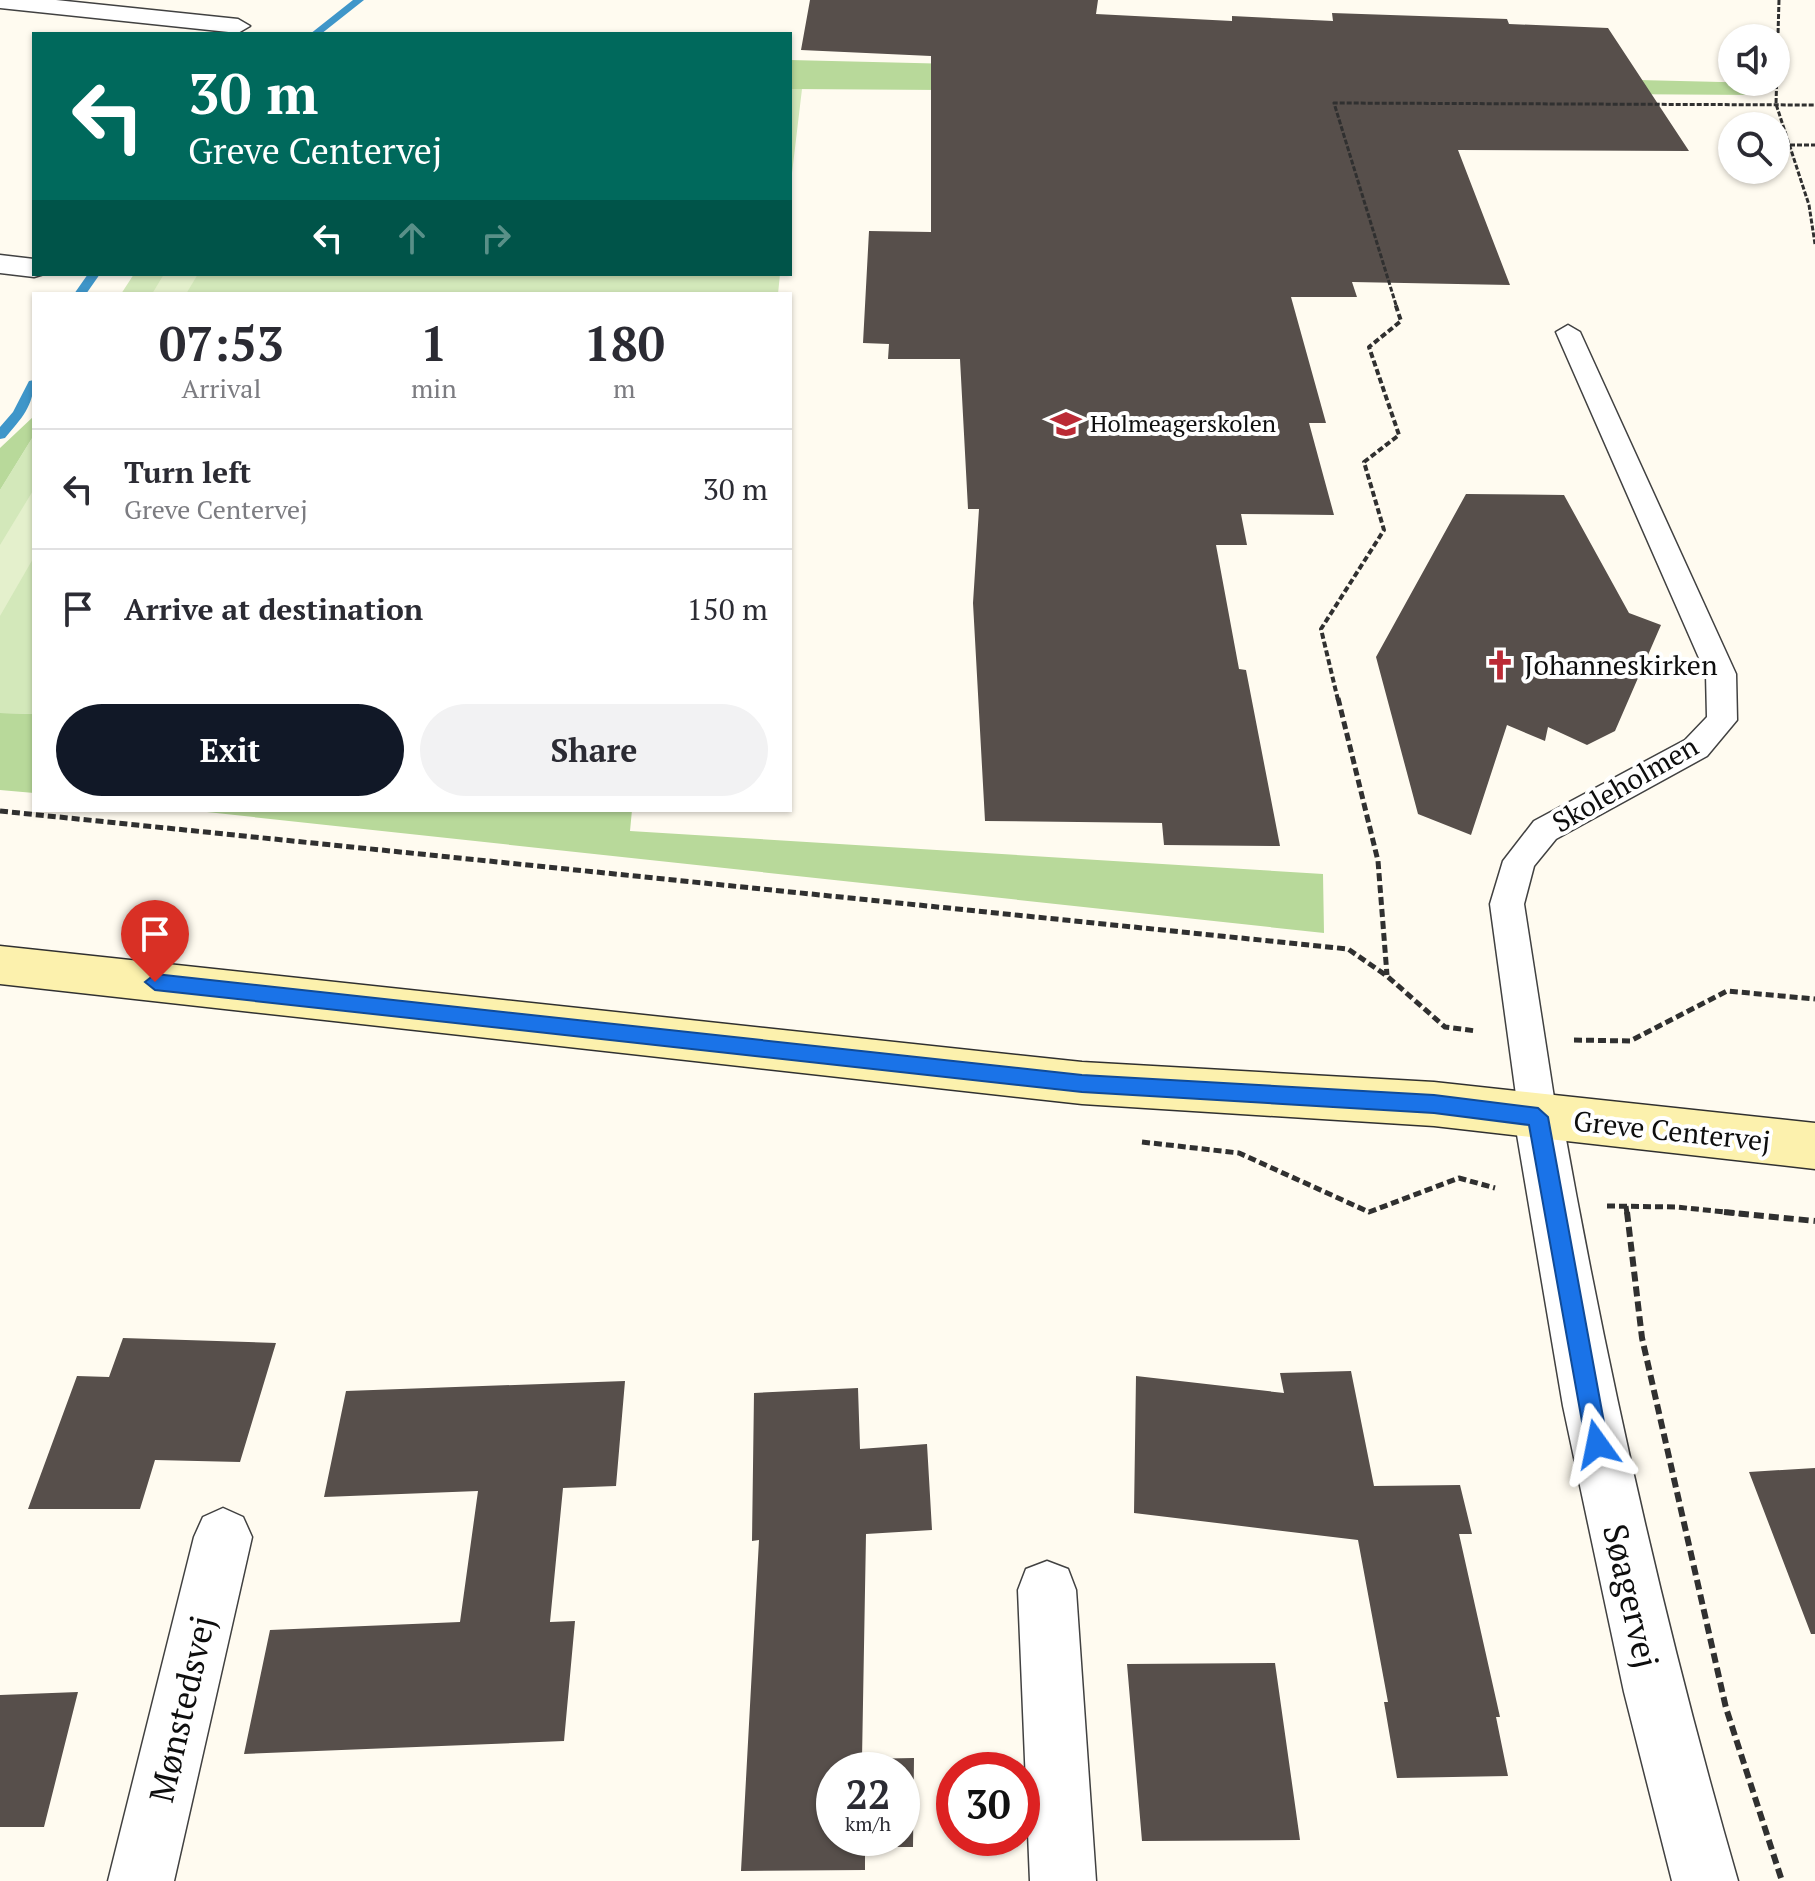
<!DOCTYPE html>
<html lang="en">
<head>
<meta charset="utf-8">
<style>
  :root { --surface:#fff; --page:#f2f2f3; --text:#2b2b33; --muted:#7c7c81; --line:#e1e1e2; --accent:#111827 }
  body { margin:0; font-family:"PT Serif",serif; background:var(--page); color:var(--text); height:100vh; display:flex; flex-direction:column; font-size:30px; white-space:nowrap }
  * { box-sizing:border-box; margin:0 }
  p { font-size:26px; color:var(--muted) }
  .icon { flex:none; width:44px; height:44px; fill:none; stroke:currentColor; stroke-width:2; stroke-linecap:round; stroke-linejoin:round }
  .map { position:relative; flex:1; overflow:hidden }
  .drawer { position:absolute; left:32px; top:292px; width:760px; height:520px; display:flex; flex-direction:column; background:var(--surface); border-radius:0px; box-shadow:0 2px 6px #0004 }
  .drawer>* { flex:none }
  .banner { position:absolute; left:32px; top:32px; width:760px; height:244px; border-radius:0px; box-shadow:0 2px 6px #0004; background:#00695c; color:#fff; overflow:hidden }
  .buttons { position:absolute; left:1718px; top:24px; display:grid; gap:16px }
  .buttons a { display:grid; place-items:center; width:72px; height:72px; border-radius:50%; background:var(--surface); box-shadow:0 2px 6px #0004; font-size:40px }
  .speed { position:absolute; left:816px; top:1752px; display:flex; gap:16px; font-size:40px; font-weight:700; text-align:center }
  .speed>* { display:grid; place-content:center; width:104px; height:104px; border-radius:50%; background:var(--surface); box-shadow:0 2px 6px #0004; line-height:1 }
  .speed small { font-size:20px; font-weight:400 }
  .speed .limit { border:12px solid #d22; background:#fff; color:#111 }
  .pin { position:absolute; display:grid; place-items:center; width:68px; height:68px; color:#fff; margin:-82px -34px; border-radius:50% 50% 50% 0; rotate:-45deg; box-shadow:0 0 8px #0007 }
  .pin .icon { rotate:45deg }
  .me { position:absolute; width:88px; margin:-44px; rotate:348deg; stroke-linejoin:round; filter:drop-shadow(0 0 6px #0008) }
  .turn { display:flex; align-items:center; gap:28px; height:168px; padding:0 24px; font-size:36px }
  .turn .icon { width:104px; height:104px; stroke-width:2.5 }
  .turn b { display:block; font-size:56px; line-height:68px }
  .lanes { display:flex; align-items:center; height:76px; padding:0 24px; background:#0003; justify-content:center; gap:40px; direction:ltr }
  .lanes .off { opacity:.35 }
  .eta { display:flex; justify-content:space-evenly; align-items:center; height:136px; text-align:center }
  .eta b { font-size:48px; font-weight:800; line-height:56px }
  .primary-button { display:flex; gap:16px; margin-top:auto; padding:16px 24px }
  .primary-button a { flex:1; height:92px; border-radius:48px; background:var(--accent); color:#fff; font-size:32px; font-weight:800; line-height:92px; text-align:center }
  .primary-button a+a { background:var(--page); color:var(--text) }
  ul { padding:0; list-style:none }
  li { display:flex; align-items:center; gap:24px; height:120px; padding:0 24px; border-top:2px solid var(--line) }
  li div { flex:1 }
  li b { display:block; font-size:30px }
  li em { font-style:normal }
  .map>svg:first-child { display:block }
  .green { fill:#d3e8ba }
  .forest { fill:#b8d99a }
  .pitch { fill:#e4f0cc }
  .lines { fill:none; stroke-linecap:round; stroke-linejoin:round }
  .stream { fill:#3f96c9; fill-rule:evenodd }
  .building { fill:#574f4b; fill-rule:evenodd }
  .lane-casing { stroke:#414141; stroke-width:3 }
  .street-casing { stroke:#414141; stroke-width:3 }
  .secondary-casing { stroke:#303030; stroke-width:3 }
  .path-far3 { stroke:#303030; stroke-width:3; stroke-dasharray:5 2; stroke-linecap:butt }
  .path-far2 { stroke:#303030; stroke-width:4; stroke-dasharray:6 3; stroke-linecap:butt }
  .path-far1 { stroke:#303030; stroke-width:5; stroke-dasharray:8 4; stroke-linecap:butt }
  .path { stroke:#303030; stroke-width:6; stroke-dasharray:10 5; stroke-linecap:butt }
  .lane { fill:#fff; fill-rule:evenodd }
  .street { fill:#fff; fill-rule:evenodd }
  .secondary { fill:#fcf1ad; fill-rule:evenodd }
  .route { fill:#1a73e8; stroke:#114b97; stroke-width:2 }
  .labels { text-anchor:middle; stroke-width:8; stroke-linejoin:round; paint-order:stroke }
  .far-poi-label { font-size:24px; fill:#0e0e0e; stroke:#fff; text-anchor:start }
  .poi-label { font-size:28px; fill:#0e0e0e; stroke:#fff; text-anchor:start }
  .street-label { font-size:28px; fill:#0e0e0e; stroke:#fff }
  .near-street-label { font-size:34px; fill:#0e0e0e; stroke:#fff }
</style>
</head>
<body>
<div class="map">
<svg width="1815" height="1881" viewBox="0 0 1815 1881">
  <rect width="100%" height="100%" fill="#fffbf0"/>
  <path class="green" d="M790 89H802L790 190Z
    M134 274H780L778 294H121Z
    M34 435V714L0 713V490Z"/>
  <path class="forest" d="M790 60 1763 83 1758 95 790 89Z
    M34 416V435L0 490V448Z
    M0 713 34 714V793L0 790Z
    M188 810H632L630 831 1323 874 1324 933Z"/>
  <path class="pitch" d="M164 274H198L186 294H152Z
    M34 489V557L0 616V545Z"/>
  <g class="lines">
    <path class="stream" d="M353 0H364L321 34H310Z
      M88 274H100L86 294H74Z
      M34 380C34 406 21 419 5 438L0 439V427L13 412 29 381Z"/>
  </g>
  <path class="building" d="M810 0H1098L1096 14 1232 21V16L1333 21 1332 13 1507 19 1509 24 1608 28 1689 151 1458 150 1510 285 1352 282 1357 297H1291L1326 423H1309L1334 515 1241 514 1247 545H1216L1239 669 1246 670 1280 846 1164 845 1162 823 985 821 973 603 979 509H968L960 359H888L889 344 863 343 869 231 931 232V56L801 50Z
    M1466 494 1564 495 1629 613 1661 625 1615 731 1587 745 1548 727 1545 741 1507 725 1471 835 1418 814 1376 657Z
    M123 1338 276 1343 240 1462 155 1460 140 1509H28L77 1376 109 1377Z
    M1351 1371 1374 1486 1460 1485 1472 1534H1459L1500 1717H1496L1508 1776 1397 1778 1384 1702H1388L1358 1540 1134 1513 1136 1376 1284 1393 1280 1373Z
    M625 1381 616 1486 563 1488 550 1622 575 1621 564 1741 244 1754 270 1630 460 1622 478 1491 324 1497 346 1391Z
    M858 1388 860 1449 927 1444 932 1530 866 1534 862 1759 914 1758 913 1847H865V1870L741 1871 759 1540 752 1541 754 1393ZM834 1770H902V1838H834Z
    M1815 1468V1634H1811L1749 1472Z
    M1275 1663 1300 1840 1142 1841 1127 1664Z
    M78 1692 44 1827H0V1695Z"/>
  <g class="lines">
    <g class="lane-casing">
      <path id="lane" d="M1568 325 1580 332 1736 674 1737 720 1707 756 1556 839 1534 866 1524 904 1557 1117 1551 1129 1538 1134 1525 1129 1519 1117 1490 904 1503 861 1534 821 1685 740 1707 717 1706 674 1556 332Z"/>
    </g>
    <g class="street-casing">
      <path id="street" d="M0 0H56L238 19 250 26 238 33 0 8Z
        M0 255 34 259V274H44L34 277 0 273Z
        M1538 1095 1555 1101 1562 1117C1608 1375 1665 1629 1738 1881H1672L1624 1692 1563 1406 1514 1117 1521 1101Z
        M223 1508 243 1517 252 1537 174 1881H108L194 1537 203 1517Z
        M1047 1561 1068 1569 1076 1590 1096 1881H1030L1018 1590 1026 1569Z"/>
    </g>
    <g class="secondary-casing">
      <path id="secondary" d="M0 946 1082 1062 1434 1082 1815 1123V1169L1434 1126 1082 1104 0 984Z"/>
    </g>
    <path class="path-far3" d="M1779 0 1776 104 1809 205 1815 244
      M1790 145H1815
      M1396 305 1334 103 1815 105"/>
    <path class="path-far2" d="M1338 700 1321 629 1384 530 1364 462 1399 435 1369 347 1401 321 1395 303"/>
    <path class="path-far1" d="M1338 698 1378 861 1387 975
      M0 811 1348 949 1387 976 1445 1027 1476 1031
      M1574 1040 1630 1041 1727 991 1815 999
      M1142 1142 1239 1153 1369 1212 1459 1178 1495 1188
      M1607 1206 1676 1207 1744 1214
      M1626 1206 1627 1214"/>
    <path class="path" d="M1627 1212 1642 1338 1726 1708 1782 1881
      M1724 1212 1815 1221"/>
    <use href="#lane" class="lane"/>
    <use href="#street" class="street"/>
    <use href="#secondary" class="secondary"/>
  </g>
  <path class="route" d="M155 974 1082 1075 1434 1095 1538 1108 1548 1117 1608 1444 1605 1452 1597 1455 1589 1452 1586 1444 1529 1125 1434 1113 1082 1092 155 990 145 982Z"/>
  <defs>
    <g id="school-bare" transform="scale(2.4)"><path d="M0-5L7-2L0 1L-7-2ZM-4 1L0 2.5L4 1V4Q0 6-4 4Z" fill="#bb2a35" stroke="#fff" stroke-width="2.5" paint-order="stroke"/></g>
    <g id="church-bare" transform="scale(2.4)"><path d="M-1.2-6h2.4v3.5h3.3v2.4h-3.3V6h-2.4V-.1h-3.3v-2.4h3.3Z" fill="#bb2a35" stroke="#fff" stroke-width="2.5" paint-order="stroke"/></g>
  </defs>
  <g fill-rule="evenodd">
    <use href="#school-bare" x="1066" y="424"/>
    <use href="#church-bare" x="1500" y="665"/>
  </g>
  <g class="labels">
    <g class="far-poi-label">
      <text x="1090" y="432">Holmeagerskolen</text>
    </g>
    <g class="poi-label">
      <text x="1524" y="675">Johanneskirken</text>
    </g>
    <g class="street-label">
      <text transform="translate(1625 784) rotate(-30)" y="10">Skoleholmen</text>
      <text transform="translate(1672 1131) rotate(6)" y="10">Greve Centervej</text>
    </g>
    <g class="near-street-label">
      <text transform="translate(1631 1596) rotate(77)" y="12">Søagervej</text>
      <text transform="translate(182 1709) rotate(-77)" y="12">Mønstedsvej</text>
    </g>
  </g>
</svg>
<div class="buttons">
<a><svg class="icon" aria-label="sound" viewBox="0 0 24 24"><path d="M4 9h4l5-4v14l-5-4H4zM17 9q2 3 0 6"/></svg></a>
<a><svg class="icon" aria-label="search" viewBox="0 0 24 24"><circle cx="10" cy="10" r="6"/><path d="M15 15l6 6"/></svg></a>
</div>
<div class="speed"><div>22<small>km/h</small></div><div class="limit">30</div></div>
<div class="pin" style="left:155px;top:982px;background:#d93025"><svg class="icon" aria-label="arrive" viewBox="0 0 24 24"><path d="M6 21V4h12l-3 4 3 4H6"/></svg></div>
<svg class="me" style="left:1597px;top:1444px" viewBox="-20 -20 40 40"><path d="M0-17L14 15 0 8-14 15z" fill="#1a73e8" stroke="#fff" stroke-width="4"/></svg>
<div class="banner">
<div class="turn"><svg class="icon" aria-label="left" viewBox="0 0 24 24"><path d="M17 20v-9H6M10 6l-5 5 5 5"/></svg><div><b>30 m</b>Greve Centervej</div></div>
<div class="lanes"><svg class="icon" aria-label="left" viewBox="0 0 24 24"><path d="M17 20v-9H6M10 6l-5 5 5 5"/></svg><svg class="icon off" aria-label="ahead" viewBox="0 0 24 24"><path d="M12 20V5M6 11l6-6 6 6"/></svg><svg class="icon off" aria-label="right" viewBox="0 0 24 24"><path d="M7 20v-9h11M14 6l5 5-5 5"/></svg></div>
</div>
<section class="drawer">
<div class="eta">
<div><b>07:53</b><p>Arrival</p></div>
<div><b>1</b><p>min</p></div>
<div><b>180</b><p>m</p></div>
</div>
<ul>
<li><svg class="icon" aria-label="left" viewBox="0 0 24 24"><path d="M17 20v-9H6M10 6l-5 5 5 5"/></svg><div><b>Turn left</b><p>Greve Centervej</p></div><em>30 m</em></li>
<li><svg class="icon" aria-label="arrive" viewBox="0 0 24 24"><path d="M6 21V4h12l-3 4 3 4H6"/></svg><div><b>Arrive at destination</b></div><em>150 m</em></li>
</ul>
<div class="primary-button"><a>Exit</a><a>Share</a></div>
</section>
</div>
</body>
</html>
